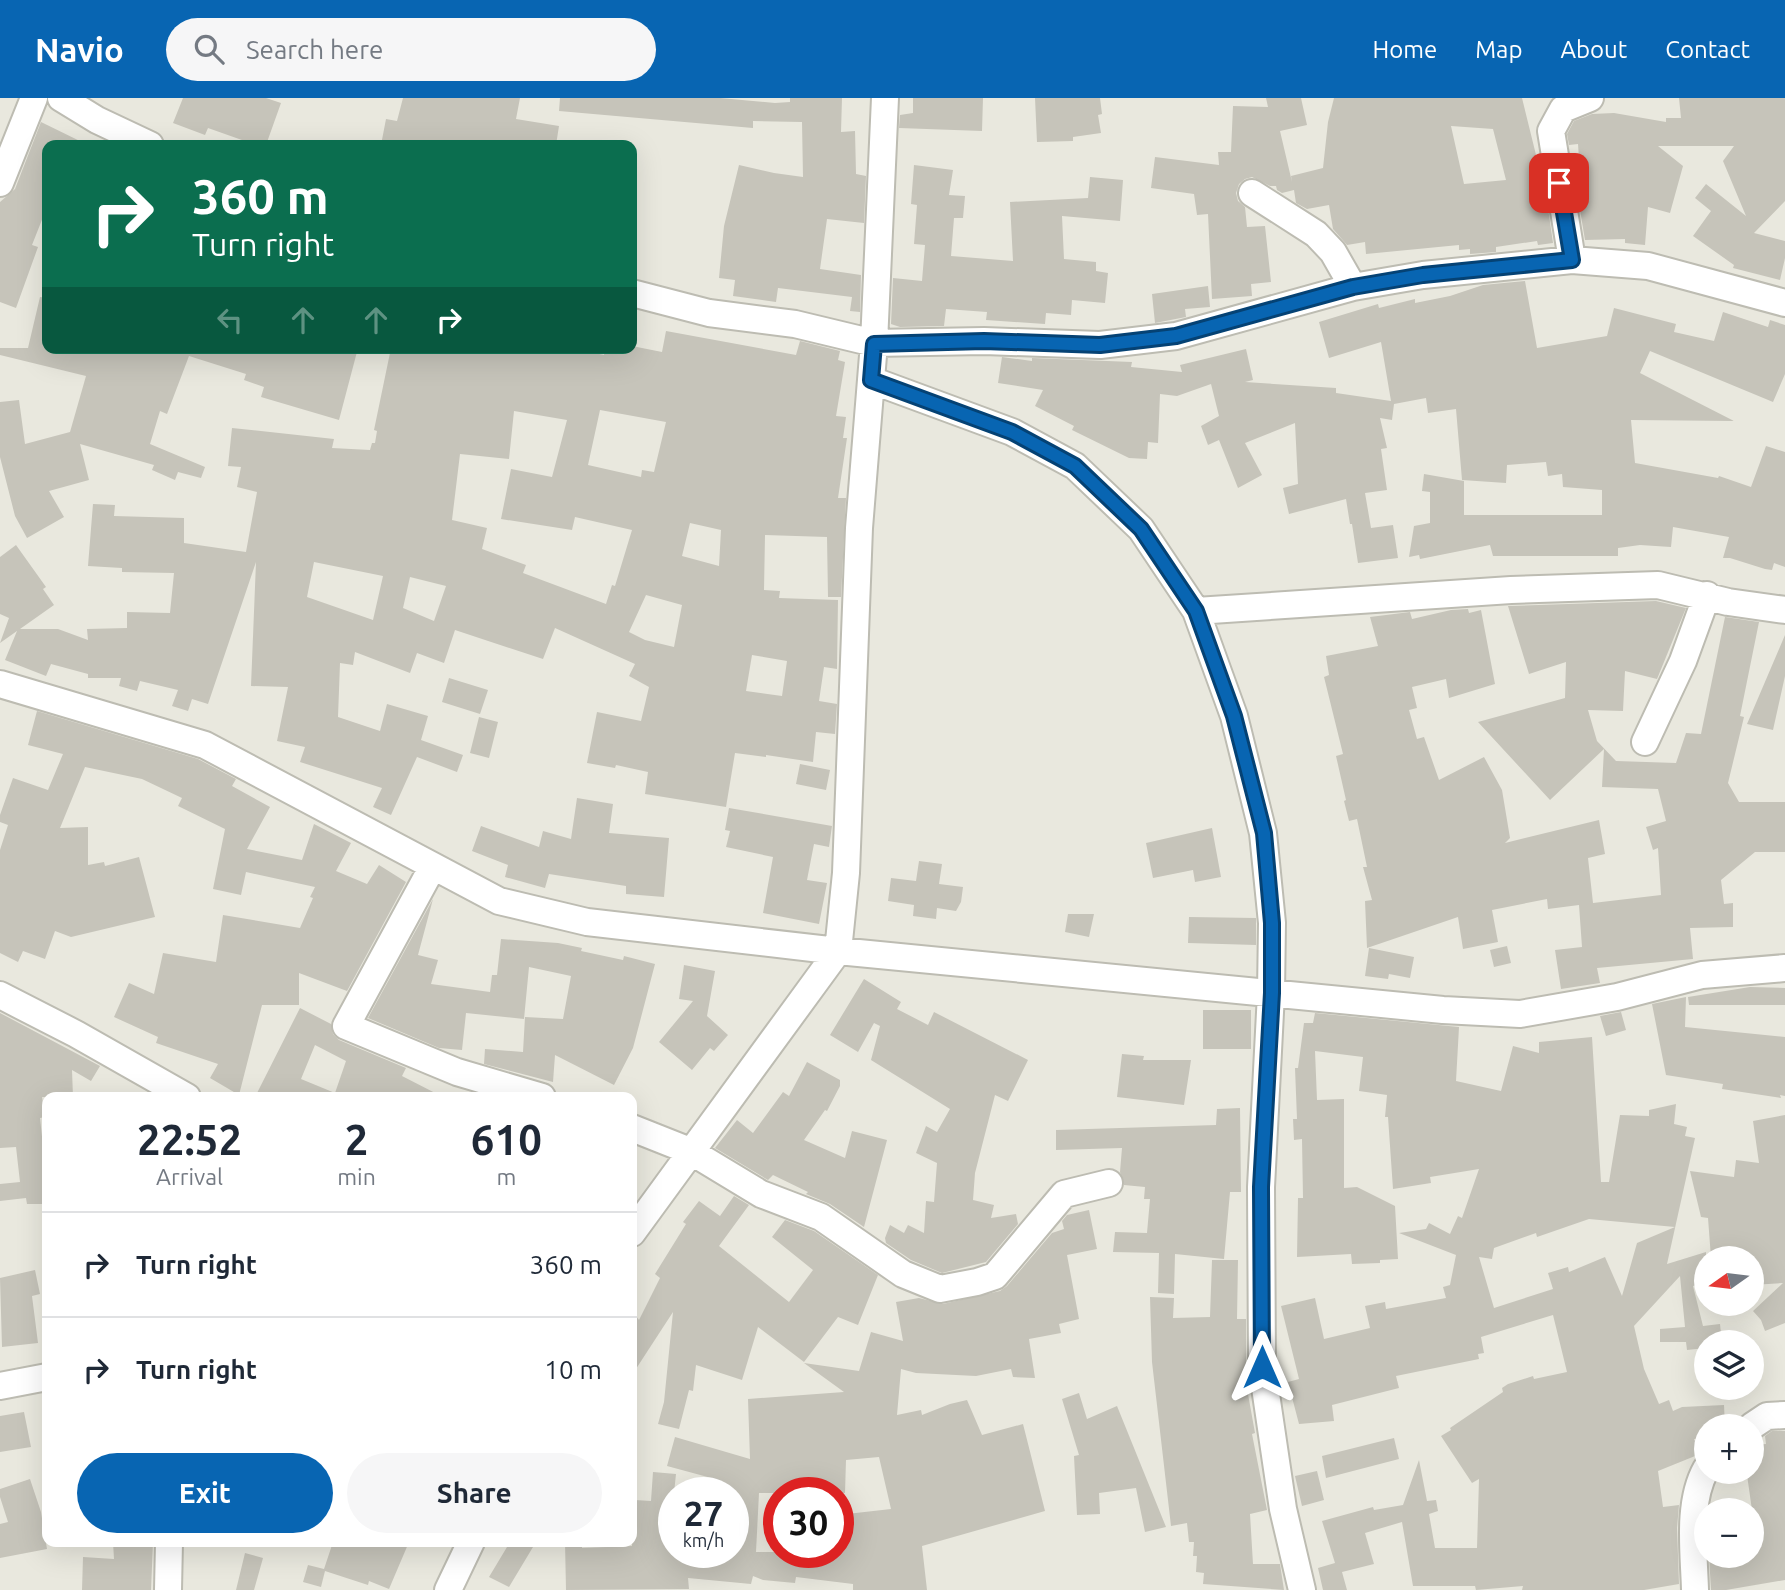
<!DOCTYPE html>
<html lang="en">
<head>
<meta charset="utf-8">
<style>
  :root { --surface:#fff; --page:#f6f6f7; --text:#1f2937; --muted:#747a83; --line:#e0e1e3; --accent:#0865b2 }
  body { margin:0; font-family:Ubuntu,sans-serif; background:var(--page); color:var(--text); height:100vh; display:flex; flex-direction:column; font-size:26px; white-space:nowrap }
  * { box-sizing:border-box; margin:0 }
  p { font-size:23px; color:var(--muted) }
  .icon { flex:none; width:38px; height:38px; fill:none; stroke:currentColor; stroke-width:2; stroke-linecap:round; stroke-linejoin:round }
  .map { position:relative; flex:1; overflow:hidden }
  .side { position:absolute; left:42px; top:994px; width:595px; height:455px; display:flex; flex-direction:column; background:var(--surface); border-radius:14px; box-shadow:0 7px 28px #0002 }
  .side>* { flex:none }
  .banner { position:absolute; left:42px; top:42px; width:595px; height:214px; border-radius:14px; box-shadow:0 7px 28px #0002; background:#0b6e4f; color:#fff; overflow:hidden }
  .needle { width:46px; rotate:256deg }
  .buttons { position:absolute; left:1694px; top:1148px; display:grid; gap:14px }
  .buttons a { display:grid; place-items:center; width:70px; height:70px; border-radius:50%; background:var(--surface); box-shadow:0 7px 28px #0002; font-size:35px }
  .speed { position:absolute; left:658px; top:1379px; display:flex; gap:14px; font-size:35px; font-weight:700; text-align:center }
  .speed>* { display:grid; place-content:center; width:91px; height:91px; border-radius:50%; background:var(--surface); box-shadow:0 7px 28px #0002; line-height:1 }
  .speed small { font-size:18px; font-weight:400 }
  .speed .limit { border:10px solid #d22; background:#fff; color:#111 }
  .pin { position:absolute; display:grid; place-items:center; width:60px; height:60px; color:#fff; margin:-30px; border-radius:14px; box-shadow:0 4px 10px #0006 }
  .me { position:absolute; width:77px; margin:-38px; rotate:0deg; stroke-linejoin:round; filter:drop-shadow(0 0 5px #0008) }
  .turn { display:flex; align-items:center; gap:24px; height:147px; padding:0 35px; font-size:32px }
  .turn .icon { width:91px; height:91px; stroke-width:2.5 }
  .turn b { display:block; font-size:49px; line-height:60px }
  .lanes { display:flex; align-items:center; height:66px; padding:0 35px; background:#0003; justify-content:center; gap:35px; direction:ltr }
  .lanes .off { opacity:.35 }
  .eta { display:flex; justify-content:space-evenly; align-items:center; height:119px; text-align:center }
  .eta b { font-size:42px; font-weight:600; line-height:49px }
  .action { display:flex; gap:14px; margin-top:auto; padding:14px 35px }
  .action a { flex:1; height:80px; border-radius:42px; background:var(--accent); color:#fff; font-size:28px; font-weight:600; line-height:80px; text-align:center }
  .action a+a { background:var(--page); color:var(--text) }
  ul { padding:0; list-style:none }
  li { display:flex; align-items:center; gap:21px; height:105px; padding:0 35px; border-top:2px solid var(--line) }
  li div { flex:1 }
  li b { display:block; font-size:26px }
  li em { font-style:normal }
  header { display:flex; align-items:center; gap:42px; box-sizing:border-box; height:98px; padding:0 35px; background:var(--accent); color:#fff }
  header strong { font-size:33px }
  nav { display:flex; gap:38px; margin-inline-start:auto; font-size:24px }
  .search { width:490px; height:63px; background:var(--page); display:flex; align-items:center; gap:18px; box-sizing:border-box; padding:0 24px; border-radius:38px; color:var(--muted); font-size:26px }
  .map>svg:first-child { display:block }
  .building { fill:#c6c4ba; fill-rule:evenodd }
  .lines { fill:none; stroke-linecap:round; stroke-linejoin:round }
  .minor-casing { stroke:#bdbcb2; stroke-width:30 }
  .minor { stroke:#fff; stroke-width:26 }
  .route-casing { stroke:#054274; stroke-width:18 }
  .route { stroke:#0865b2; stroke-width:12 }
</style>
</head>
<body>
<header>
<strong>Navio</strong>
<div class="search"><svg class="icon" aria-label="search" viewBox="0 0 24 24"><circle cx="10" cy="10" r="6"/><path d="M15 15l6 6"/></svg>Search here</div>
<nav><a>Home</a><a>Map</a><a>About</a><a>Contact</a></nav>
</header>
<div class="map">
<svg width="1785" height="1492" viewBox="0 0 1785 1492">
  <rect width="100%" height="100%" fill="#e9e8de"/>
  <path class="building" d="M183 0H266L281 5 266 47H256L208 30 205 37 173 25Z
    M403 0H520L516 21 559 28 556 47H381L386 21 397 23Z
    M560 0H720L775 5 790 4V0H842L841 34 855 33 856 76 866 78 864 125 827 121 820 171 861 177 860 214 850 213 852 199 778 190 776 204 733 198 735 182 719 180 724 128 739 67 774 75 803 79 802 24 753 23V30L559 13Z
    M913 0H983L982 33 899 30 900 17 913 15Z
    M1035 0H1100L1102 16 1098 17 1101 35 1073 39V43L1037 44Z
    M1266 0H1301L1307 27 1280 33 1292 84 1291 78 1323 70 1328 24 1334 0H1522L1538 65 1536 66 1541 111 1548 110 1553 145 1538 147 1537 143 1496 149V154L1470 156V151L1459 152V147L1366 156 1365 144 1347 147 1333 131 1329 107 1307 111 1296 105 1294 92 1282 95 1277 92 1276 88H1270L1252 79 1245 81 1239 86 1236 95 1238 103 1245 109 1247 129 1265 128 1271 184 1251 186 1252 198 1212 201 1208 116 1197 117 1194 96 1151 90 1155 59 1219 67 1218 54H1231L1233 8 1268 9ZM1451 28 1493 31 1506 82 1464 86Z
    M1679 0H1785V103L1754 135 1785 143V160L1780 182 1733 170 1734 167 1693 138 1711 113 1695 100 1706 86 1746 118 1723 63 1734 48H1658L1683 68 1670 115 1648 109 1645 147 1625 145V141L1585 142 1579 106 1582 105 1578 46 1569 47 1567 36 1574 23 1592 16 1614 15 1666 24V20H1681Z
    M41 24 88 47H47V109L32 147 38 149 16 210 0 204V104L15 91Z
    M914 67 953 72 949 97 965 98 963 120H954L951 158 1013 163 1010 104 1088 100 1090 79 1123 82 1120 123 1062 118 1064 161 1096 164V173L1108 175 1105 205 1072 202 1071 217 1046 215 1045 226 986 222 987 214 946 211 944 228 900 229 891 226 893 180 922 183 925 147 914 146 917 107 911 106Z
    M1525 183 1537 250 1607 238 1614 210 1676 226 1674 234 1714 243 1723 214 1768 229 1770 222 1785 227V276L1773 304 1650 253 1640 275 1734 323 1631 322 1635 365 1718 380 1719 378 1751 389 1766 348 1785 354V469L1774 465 1772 472 1765 471 1730 460H1723L1729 439 1673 429 1671 449 1640 447 1618 450V458H1493L1490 447 1420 461 1419 457 1409 459 1414 428 1430 425V394L1422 393 1424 376 1464 383V417H1602V392L1563 389 1562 376 1548 378 1546 364 1507 367 1506 385 1462 382 1456 311 1428 315 1426 300 1394 306 1392 322 1380 320 1387 350 1381 351 1387 392 1365 395 1371 430 1393 427 1398 460 1358 465 1352 426H1350L1346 401 1289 416 1283 390 1298 386 1295 325 1245 345 1262 377 1238 390 1219 342 1208 347 1201 328 1219 318 1211 286 1177 298 1160 296 1158 345 1148 344 1147 361 1129 360 1072 332 1074 328 1035 308 1043 292 998 285 1002 259 1032 263V260L1132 264 1131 269 1182 274 1180 267 1246 251 1253 282 1245 284 1336 290V295L1391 303 1381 244 1329 260 1319 224 1378 206 1379 210 1415 201V205L1450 198 1483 187Z
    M1208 188 1210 209 1185 211 1186 219 1155 225 1152 196Z
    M40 199 47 200V250H358L339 322 261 299 264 289 244 282 246 276 189 258 167 316 160 313 150 346 205 369 201 380 178 374 175 382 152 372 154 367 80 346 89 382 49 393 64 419 27 440 15 418 0 359V304L19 302 25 346 70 334 86 278 0 257V250H28Z
    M666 233 796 257 800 243 840 253 838 262 845 264 836 318 846 319 843 340H847L838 400H846L841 499H828L827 439 765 437 764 492 780 493 779 500 838 502 837 571 824 569 819 603 837 606 835 636 816 634 813 664 766 657V659L735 655 726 709 645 696 648 674 616 667 615 670 587 665 597 614 641 623 649 589 629 578 635 566 555 530 543 561 455 532 444 565 417 555 410 575 355 554 353 567 340 565 338 619 380 633 387 606 428 618 421 642 463 657 457 674 417 659 391 717 373 709 382 690 300 664 305 649 277 643 288 589 251 588 256 464 208 606 192 601 188 613 172 608 178 592 140 583 137 593 119 588 121 580H88V576L51 566 46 578 5 562 17 533 0 545 9 520 0 516V459L16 447 46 489 43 491 54 507 20 531H58L88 542 87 531 127 530V514L170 515 174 475 122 474V470L88 468 93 406 115 407 114 418 184 420V445L246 454 257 394 237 389 241 369 228 368 232 330 334 341 332 350 370 352 372 345H375L377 333 374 332 391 250H571L604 257 605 250H632V248L662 254ZM600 312 666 324 654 374 642 372 641 379 588 367ZM514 313 567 322 552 379 511 371 501 421 572 432 575 419 632 432 615 488 612 487 606 506 523 475 526 467 482 451 487 430 452 422 460 356 509 361ZM690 425 721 432 719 468 682 458ZM314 464 383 478 373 522 307 499ZM410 479 446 488 434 523 403 510ZM646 497 682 507 674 549 645 542 629 534ZM752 557 787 563 782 598 746 593Z
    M1656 503 1686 510 1657 581 1625 573 1623 613 1588 612 1597 643 1616 663 1676 665 1686 635 1701 636 1725 519 1759 524 1740 618 1744 619 1728 685 1739 704H1785V754H1755L1721 782 1724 806 1733 805V829L1690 830 1693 861 1597 870 1600 885 1561 891 1555 852 1582 849 1579 807 1548 811 1547 801 1492 812 1498 844 1463 851 1458 819 1367 850 1365 803 1372 802 1363 769H1367L1357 721 1349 723 1344 703 1346 702 1336 658 1343 656 1324 579 1329 577 1326 558 1378 548 1370 519 1410 514 1412 521 1451 512 1468 511 1469 515 1481 512 1495 586 1449 600 1446 581 1412 589 1417 610 1409 612 1417 641 1424 639 1439 682 1484 659 1502 692 1510 740 1505 745 1599 722 1605 756 1588 760 1593 805 1661 797 1658 750 1653 752 1646 729 1666 723 1658 691 1602 689 1604 651 1550 702 1478 624 1565 600 1566 564 1529 576 1508 508Z
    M1785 537V578L1773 632 1747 626Z
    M449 580 488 592 480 616 442 604Z
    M37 613 198 661 236 681 232 688 270 709 247 751 302 762 314 726 351 745 336 773 367 786 379 767 406 784 347 893 299 875V907H262L239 997 210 980 218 966 156 945 158 939 114 919 129 885 154 896 163 855 216 864 223 817 300 830 313 800 310 799 315 789 246 774 241 797 213 791 225 731 178 708 182 700 142 681 85 669 60 730 88 729V767L104 764 105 768 139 759 155 819 71 839 55 833 45 861 23 853 18 864 0 855V752L8 727 0 724V717L13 680 48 692 63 656 28 647Z
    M479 619 498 624 489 660 470 655Z
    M800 666 830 672 826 692 796 686Z
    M577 700 613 706 609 735 669 740 664 799 626 796V788L549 776 545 790 505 779 508 767 472 753 481 728 539 749 543 733 571 741Z
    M729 710 832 728 829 749 814 746 807 782 827 785 819 826 763 815 773 759 726 749 730 733 725 732Z
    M1212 730 1221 779 1195 784 1193 772 1153 780 1146 745Z
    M919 763 942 766 939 786 963 789 961 804 956 813 937 810 936 821 913 818 914 807 888 803 891 780 916 783Z
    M433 801 418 857 438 862 431 886 490 894 492 877H497L501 841 558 845 582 850 581 853 623 862 624 858 655 866 633 950 614 987 555 957 553 984 484 966 485 951 523 954 525 919 563 921 571 878 529 869 524 921 466 915 462 952 439 950 368 920Z
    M1068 816H1094L1089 839 1065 834Z
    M1189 819 1256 820V847L1188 845Z
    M1507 848 1511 865 1494 869 1490 852Z
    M1369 850 1414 859 1410 880 1389 876 1388 881 1365 878Z
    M684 867 715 873 707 918 728 937 714 953 710 950 692 972 659 944 693 903 679 901Z
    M864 881 901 904 897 911 928 927 934 914 1028 962 1008 1003 995 997 975 1075 973 1102 994 1107 991 1120 1016 1116 1018 1126 986 1164 942 1175 911 1162 886 1145 885 1140 890 1127 904 1135 908 1127 924 1135 926 1103 934 1104 937 1065 916 1055 926 1028 937 1034 950 1011 871 962 880 928 874 925 858 954 830 937Z
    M1750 889 1785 890V907H1689L1688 899Z
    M1686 899 1685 929 1785 939V998L1780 997 1781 1000 1722 991 1723 986 1666 977 1652 906Z
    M300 910 331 926 333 936 339 942 406 970 402 978 443 999H255ZM315 947 346 963 335 995 301 981Z
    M1203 912H1251V951H1203Z
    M1621 914 1626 932 1606 938 1600 918Z
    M0 915 100 968 91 983 72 972 73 999H42L45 1019 40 1020 44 1057H47V1106H27L26 1100 0 1103V1086L20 1084 16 1049 0 1050Z
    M1315 915 1459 929 1456 983 1501 993 1513 948 1539 955V944L1592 939 1601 1084H1609L1620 1017 1649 1018V1012L1676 1006 1674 1026 1687 1029 1685 1038 1695 1040 1667 1166 1706 1154V1184L1693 1188 1703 1228 1720 1226 1722 1244H1706V1250L1687 1252 1686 1244H1660V1231L1685 1229 1680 1178 1634 1228 1644 1271 1659 1306 1669 1302 1673 1313 1682 1309 1724 1307 1725 1328H1706V1340L1694 1341 1700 1356 1658 1373 1663 1409 1679 1407 1677 1430 1679 1486 1644 1492H1522L1523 1488 1476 1492 1475 1488H1413L1402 1424 1365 1435 1374 1466 1342 1474 1347 1492H1323L1318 1470 1335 1465 1322 1423 1373 1409 1374 1412 1403 1407 1419 1362 1427 1403 1436 1402 1438 1413 1429 1416 1435 1450H1477L1479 1381 1472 1385 1441 1338 1451 1332 1450 1330 1503 1294 1502 1290 1508 1286 1533 1278 1534 1281 1567 1274 1553 1217 1481 1239 1484 1255 1478 1256 1479 1261 1396 1278 1399 1290 1332 1307 1334 1323 1299 1326 1288 1284 1299 1281 1281 1208 1315 1200 1324 1241 1370 1230 1365 1208 1385 1204 1386 1211 1446 1200 1443 1189 1450 1187 1456 1157 1399 1135 1426 1131 1429 1125 1450 1136 1458 1118 1462 1120 1479 1071 1430 1079 1431 1085 1393 1091 1388 1019H1385L1387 997 1359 993 1363 959 1315 953 1317 1002 1344 1001V1090L1357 1089 1395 1108 1398 1161 1380 1162V1165L1352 1166 1351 1156 1297 1159 1298 1100H1303L1302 1041 1294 1042 1293 1021H1297L1295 970H1298L1304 925H1313ZM1589 1121 1675 1129 1637 1145 1622 1198 1605 1159 1569 1174 1568 1169 1548 1175 1553 1191 1494 1210 1479 1159 1492 1161 1494 1150 1536 1135 1537 1139Z
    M1122 956 1144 958 1143 962H1191L1184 1007 1117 999Z
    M807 964 840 982V988L827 1013 825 1012 804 1042 845 1060 852 1033 887 1042 864 1129 830 1106 806 1096 808 1094 773 1077 768 1082 715 1050 737 1022 753 1035 783 994 789 998Z
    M1240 1010 1241 1094H1230L1224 1161 1175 1156 1174 1196 1158 1195 1159 1155 1113 1154 1115 1134 1147 1135 1150 1101H1144L1145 1089 1124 1087 1120 1074 1122 1050 1056 1052V1032L1216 1027 1217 1011Z
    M1785 1017V1225L1765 1233 1761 1222 1753 1213 1783 1185 1752 1187V1160H1711L1708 1120 1701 1119 1690 1073 1734 1079 1736 1062 1759 1065 1753 1023Z
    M734 1098 749 1107 719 1148 789 1204 813 1172 772 1139 785 1122 814 1133 878 1177 858 1227 838 1219 804 1264 758 1229 742 1282 696 1267 693 1293 689 1292 679 1331 658 1326 664 1304 673 1214 632 1277V1213L639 1222 660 1180 655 1176 686 1126 683 1124 699 1103 720 1118Z
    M1089 1112 1097 1151 1067 1157 1079 1221 1059 1226 1061 1235 1029 1241 1035 1280 1013 1279 1011 1271 976 1278 916 1275 901 1271 897 1317 921 1312 922 1317 950 1306 967 1302 982 1337 1023 1326 1045 1413 922 1448 927 1492H853V1486L796 1479 795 1485 763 1482 753 1478 751 1486 688 1480 689 1491 566 1492 565 1444H582V1450L632 1448 635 1402 651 1403 653 1374 676 1376 674 1395V1454H733V1395L713 1392 715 1381 667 1368 675 1339 750 1361 748 1301 844 1294 804 1265 859 1273 871 1234 903 1243 896 1204 919 1200 943 1206 1000 1193 1007 1188 1052 1135 1064 1131 1062 1123 1067 1117ZM879 1359 891 1411 838 1417V1454H756L759 1395H845L846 1362Z
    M1212 1162H1238L1237 1221H1246V1269L1250 1295 1248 1296 1255 1335 1252 1336 1267 1412 1250 1416 1253 1466H1280L1284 1492 1203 1486 1204 1475 1196 1474 1197 1458H1193L1194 1444H1189L1187 1425 1171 1428 1152 1264 1150 1199 1174 1200 1173 1220 1210 1219Z
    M35 1172 40 1196 32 1198 38 1245 2 1249 0 1180Z
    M1079 1295 1087 1321 1117 1308 1166 1429 1145 1434 1136 1390 1099 1395 1100 1416 1077 1417 1074 1358 1079 1357 1062 1301Z
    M24 1314 31 1349 0 1354V1318Z
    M1772 1333H1785V1482L1726 1492H1711L1709 1458H1752V1412L1747 1377H1752V1347L1766 1346 1765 1338Z
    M1394 1340 1399 1361 1326 1380 1322 1358Z
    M1317 1373 1324 1402 1302 1408 1295 1378Z
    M30 1381 41 1414 47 1451 0 1460V1426L8 1424 0 1399V1391Z
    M113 1444H153L151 1492H82L83 1459 114 1461Z
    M333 1444H409L389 1491 369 1483 368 1487 325 1473 321 1489 303 1484 308 1467 324 1471Z
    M510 1444H536L509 1489 489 1479Z
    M245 1455 263 1460 254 1492H236Z"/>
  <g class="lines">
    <g class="minor-casing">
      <path id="minor" d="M61 0 97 22 150 47
        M0 85 34 0
        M1252 95 1316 136 1333 154 1353 189
        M1572 162 1551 33 1563 11 1590 0
        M632 195 709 215 795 226 874 245 984 243 1100 247 1176 238 1353 189 1423 177 1572 162 1648 168 1785 205
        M871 282 1012 334 1075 368 1141 431 1196 513 1234 618 1263 735 1272 825 1271 895 1261 1089 1262 1269 1283 1411 1302 1492
        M1196 513 1511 492 1658 487 1728 504 1785 512
        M0 586 205 647 499 803 587 824 838 853 1443 912 1520 916 1617 899 1702 877 1785 870
        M1645 644 1683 563 1707 497
        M433 768 346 928 457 974 542 999
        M0 897 76 936 187 999
        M632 1030 690 1053 761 1096 821 1119 903 1176 940 1191 977 1184 995 1178 1064 1096 1109 1085
        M632 1135 838 853 846 775 859 430 874 245 885 0
        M0 1288 47 1279
        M1752 1328 1767 1318 1785 1317
        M168 1492 169 1444
        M448 1492 471 1444
        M1695 1492C1694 1454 1687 1405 1706 1371"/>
    </g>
    <use href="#minor" class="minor"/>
  </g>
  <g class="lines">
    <g class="route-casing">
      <path id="route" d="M1262 1269 1261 1089 1272 895V825L1264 735 1234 618 1196 513 1141 431 1075 368 1012 334 871 282 874 246 984 243 1100 247 1176 238 1353 189 1423 177 1572 162 1559 85"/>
    </g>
    <use href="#route" class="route"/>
  </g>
</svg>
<div class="buttons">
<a><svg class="needle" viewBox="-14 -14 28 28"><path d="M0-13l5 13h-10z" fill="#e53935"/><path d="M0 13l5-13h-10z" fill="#747a83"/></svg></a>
<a><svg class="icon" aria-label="layers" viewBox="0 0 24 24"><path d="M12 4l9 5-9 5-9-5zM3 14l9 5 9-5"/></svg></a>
<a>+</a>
<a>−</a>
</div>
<div class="speed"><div>27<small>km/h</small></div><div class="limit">30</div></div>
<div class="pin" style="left:1559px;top:85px;background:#d93025"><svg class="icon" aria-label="arrive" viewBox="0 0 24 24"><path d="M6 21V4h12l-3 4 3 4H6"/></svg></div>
<svg class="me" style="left:1262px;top:1269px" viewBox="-20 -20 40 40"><path d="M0-17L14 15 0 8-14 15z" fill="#0865b2" stroke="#fff" stroke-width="4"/></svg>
<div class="banner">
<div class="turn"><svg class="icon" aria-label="right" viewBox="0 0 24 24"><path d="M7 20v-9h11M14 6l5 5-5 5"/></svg><div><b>360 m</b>Turn right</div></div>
<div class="lanes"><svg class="icon off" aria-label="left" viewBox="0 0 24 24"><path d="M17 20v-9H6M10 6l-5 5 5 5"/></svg><svg class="icon off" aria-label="ahead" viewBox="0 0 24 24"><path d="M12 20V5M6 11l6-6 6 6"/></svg><svg class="icon off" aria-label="ahead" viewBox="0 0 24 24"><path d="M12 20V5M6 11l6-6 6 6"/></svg><svg class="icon" aria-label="right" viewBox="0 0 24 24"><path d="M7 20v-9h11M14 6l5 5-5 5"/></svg></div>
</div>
<section class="side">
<div class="eta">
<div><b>22:52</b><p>Arrival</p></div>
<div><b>2</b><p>min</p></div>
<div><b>610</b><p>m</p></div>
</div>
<ul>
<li><svg class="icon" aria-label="right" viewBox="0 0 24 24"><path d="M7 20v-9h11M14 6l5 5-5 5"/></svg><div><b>Turn right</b></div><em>360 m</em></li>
<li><svg class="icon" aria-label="right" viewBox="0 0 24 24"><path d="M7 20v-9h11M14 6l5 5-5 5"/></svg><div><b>Turn right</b></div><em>10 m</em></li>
</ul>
<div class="action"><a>Exit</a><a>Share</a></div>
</section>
</div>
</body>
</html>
